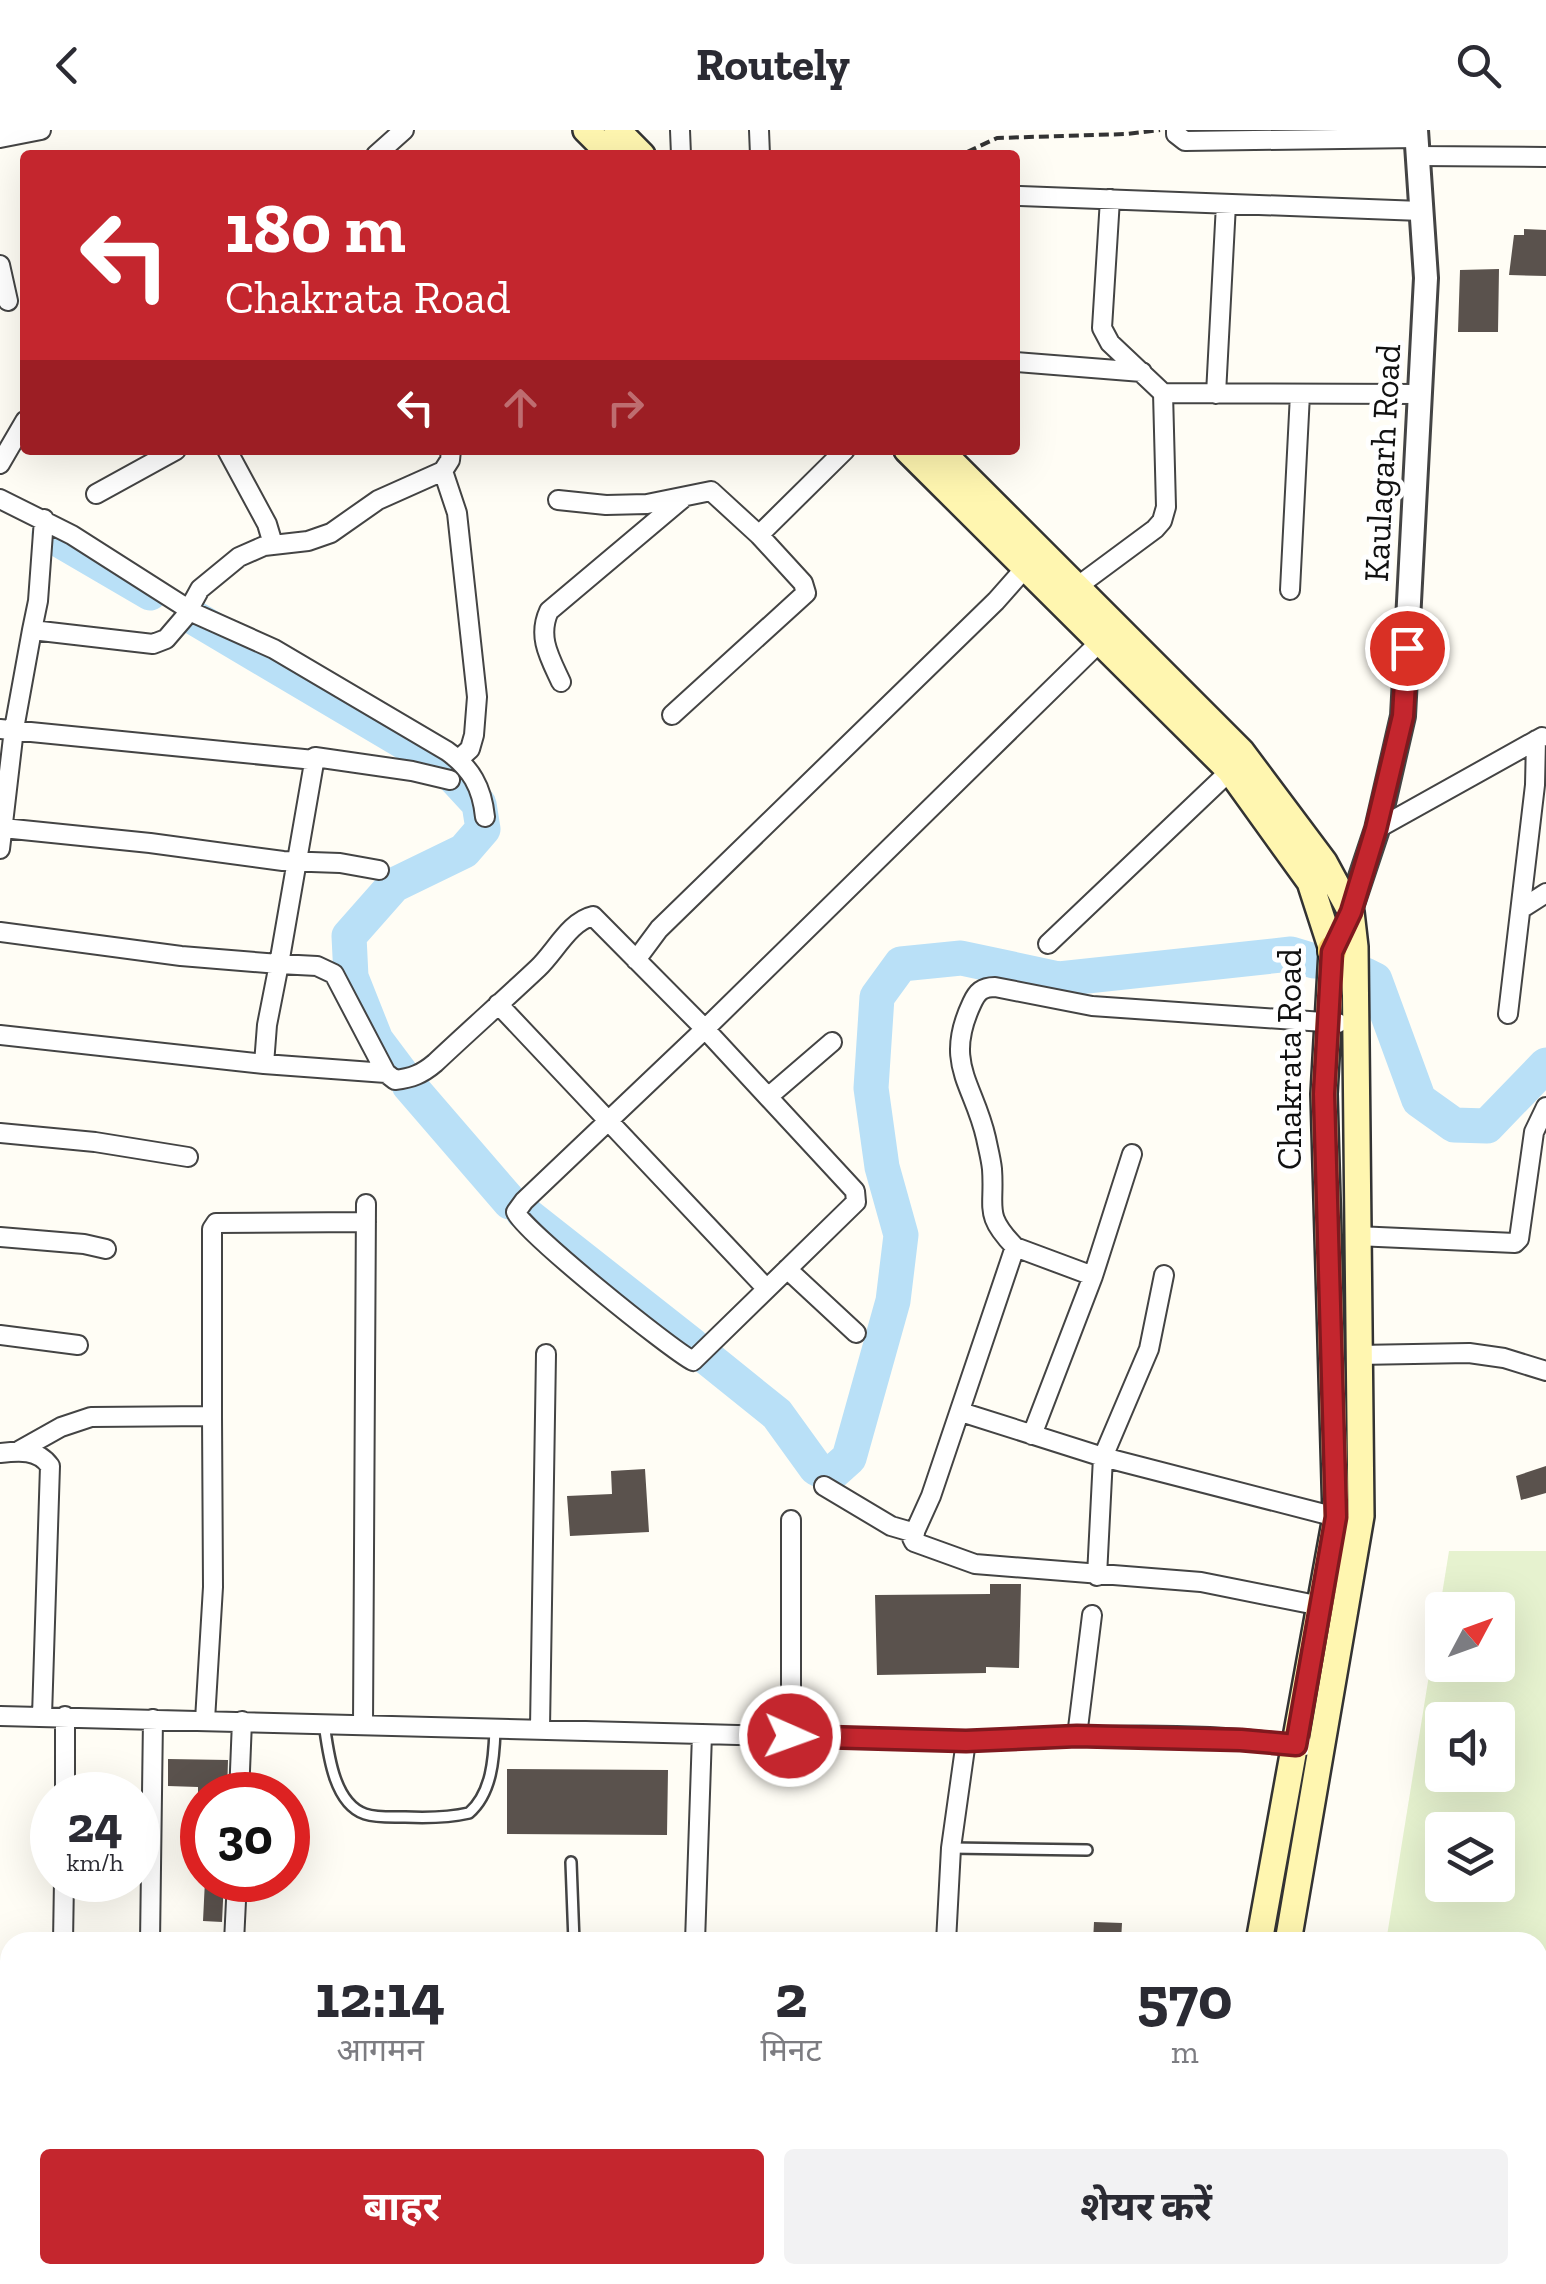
<!DOCTYPE html>
<html lang="hi">
<head>
<meta charset="utf-8">
<style>
  :root { --surface:#fff; --page:#f2f2f3; --text:#2b2b33; --muted:#7c7c81; --accent:#c4262e }
  body { margin:0; font-family:"Zilla Slab","Noto Sans Devanagari",serif; background:var(--page); color:var(--text); height:100vh; display:flex; flex-direction:column; font-size:38px; white-space:nowrap }
  * { box-sizing:border-box; margin:0 }
  p { font-size:32px; color:var(--muted) }
  .icon { flex:none; width:55px; height:55px; fill:none; stroke:currentColor; stroke-width:2; stroke-linecap:round; stroke-linejoin:round }
  .map { position:relative; flex:1; overflow:hidden }
  .sheet { position:absolute; left:0px; top:1802px; width:1548px; height:352px; display:flex; flex-direction:column; background:var(--surface); border-radius:30px 30px 0 0; box-shadow:0 10px 40px #0002 }
  .sheet>* { flex:none }
  .hud { position:absolute; left:20px; top:20px; width:1000px; height:305px; border-radius:10px; box-shadow:0 10px 40px #0002; background:#c4262e; color:#fff; overflow:hidden }
  .needle { width:65px; rotate:49deg }
  .buttons { position:absolute; left:1425px; top:1462px; display:grid; gap:20px }
  .buttons a { display:grid; place-items:center; width:90px; height:90px; border-radius:10px; background:var(--surface); box-shadow:0 10px 40px #0002; font-size:50px }
  .speed { position:absolute; left:30px; top:1642px; display:flex; gap:20px; font-size:50px; font-weight:700; text-align:center }
  .speed>* { display:grid; place-content:center; width:130px; height:130px; border-radius:50%; background:var(--surface); box-shadow:0 10px 40px #0002; line-height:1 }
  .speed small { font-size:25px; font-weight:400 }
  .speed .limit { border:15px solid #d22; background:#fff; color:#111 }
  .pin { position:absolute; display:grid; place-items:center; width:85px; height:85px; color:#fff; margin:-42px; border:5px solid #fff; border-radius:50%; box-shadow:0 2px 10px #0007 }
  .me { position:absolute; width:110px; margin:-55px; rotate:92deg; stroke-linejoin:round; filter:drop-shadow(0 0 8px #0008) }
  .turn { display:flex; align-items:center; gap:35px; height:210px; padding:0 40px; font-size:45px }
  .turn .icon { width:130px; height:130px; stroke-width:2.5 }
  .turn b { display:block; font-size:70px; line-height:85px }
  .lanes { display:flex; align-items:center; height:95px; padding:0 40px; background:#0003; justify-content:center; gap:50px; direction:ltr }
  .lanes .off { opacity:.35 }
  .eta { display:flex; justify-content:space-evenly; align-items:center; height:170px; text-align:center }
  .eta b { font-size:60px; font-weight:700; line-height:70px }
  .button { display:flex; gap:20px; margin-top:auto; padding:20px 40px }
  .button a { flex:1; height:115px; border-radius:10px; background:var(--accent); color:#fff; font-size:40px; font-weight:700; line-height:115px; text-align:center }
  .button a+a { background:var(--page); color:var(--text) }
  header { display:flex; justify-content:space-between; align-items:center; height:130px; padding:0 40px; background:var(--surface); font-size:45px; font-weight:700 }
  .map>svg:first-child { display:block }
  .pitch { fill:#e6f2cf; fill-rule:evenodd }
  .lines { fill:none; stroke-linecap:round; stroke-linejoin:round }
  .river { stroke:#b9e0f7; stroke-width:35 }
  .building { fill:#5a524d }
  .service-casing { stroke:#444; stroke-width:14 }
  .minor-casing { stroke:#444; stroke-width:22 }
  .tertiary-casing { stroke:#444; stroke-width:28 }
  .secondary-casing { stroke:#333; stroke-width:30 }
  .primary-casing { stroke:#222; stroke-width:32 }
  .path { stroke:#333; stroke-width:4; stroke-dasharray:10 5; stroke-linecap:butt }
  .service { stroke:#fff; stroke-width:9 }
  .minor { stroke:#fff; stroke-width:18 }
  .tertiary { stroke:#fff; stroke-width:22 }
  .secondary { stroke:#fff6b0; stroke-width:25 }
  .primary { stroke:#f9d66b; stroke-width:28 }
  .route-casing { stroke:#7f191e; stroke-width:25 }
  .route { stroke:#c4262e; stroke-width:18 }
  .labels { text-anchor:middle; stroke-width:10; stroke-linejoin:round; paint-order:stroke }
  .street-label { font-size:35px; fill:#111; stroke:#fff }
</style>
</head>
<body>
<header><svg class="icon" aria-label="back" viewBox="0 0 24 24"><path d="M15 5l-7 7 7 7"/></svg>Routely<svg class="icon" aria-label="search" viewBox="0 0 24 24"><circle cx="10" cy="10" r="6"/><path d="M15 15l6 6"/></svg></header>
<div class="map">
<svg width="1546" height="2154" viewBox="0 0 1546 2154">
  <rect width="100%" height="100%" fill="#fffdf5"/>
  <path class="pitch" d="M1449 1421H1546V1962H1538V1812H1386ZM1442 1480H1498V1535H1442ZM1442 1590H1498V1645H1442ZM1442 1700H1498V1755H1442Z"/>
  <g class="lines">
    <path class="river" d="M49 404 150 463
      M193 487 443 635 479 674 483 699 464 721 394 755 349 806 351 847 376 910 400 942
      M1365 845 1375 850 1419 970 1454 995 1487 996 1546 935
      M409 955 510 1072
      M523 1082 692 1215
      M705 1226 777 1284 816 1338 830 1345 849 1328 893 1171 901 1105 882 1037 871 958 877 867 901 834 961 828 1059 849 1291 824 1314 831"/>
  </g>
  <path class="building" d="M1524 99 1546 100V146L1509 145 1514 105H1524Z
    M1499 139 1498 202H1458L1460 140Z
    M1546 1336V1363L1521 1370 1516 1346Z
    M645 1339 649 1402 570 1406 567 1366 612 1364 611 1341Z
    M990 1454H1021L1019 1538 986 1537V1543L877 1545 875 1465 990 1464Z
    M168 1629 228 1630 227 1665H198V1657L168 1656Z
    M507 1639 668 1640 667 1705 507 1704Z
    M205 1750H224L222 1792 203 1791Z
    M1094 1792 1122 1793 1121 1812H1093Z"/>
  <g class="lines">
    <g class="service-casing">
      <path id="service" d="M324 1593C328 1621 333 1673 365 1684 377 1688 393 1687 405 1687 427 1688 447 1688 469 1683 492 1663 494 1628 495 1600
        M951 1718 1087 1720
        M571 1732 574 1812
        M1538 2007H1546"/>
    </g>
    <g class="minor-casing">
      <path id="minor" d="M680 0 681 25
        M759 0 760 25
        M1176 0V4L1185 11 1416 8
        M0 8 41 0
        M376 25 404 0
        M1418 26 1546 27
        M1020 66 1421 81
        M0 135 8 171
        M1015 232 1142 242
        M1163 263 1420 264
        M1216 264 1226 74
        M227 320 267 394 273 414
        M0 334 25 291
        M443 341 457 383 477 567 474 605 470 619 459 629
        M96 364 176 320
        M0 369 72 405 196 484 274 519 447 621C471 638 482 657 485 687
        M558 370 606 375 647 374 711 361 759 405 845 320
        M1078 456 1155 399 1162 391 1166 377 1163 263 1110 213 1102 198 1110 69
        M1290 460 1300 264
        M32 500 38 471 44 389
        M561 552C550 528 537 507 549 481L682 369
        M672 585 806 463 803 453 759 405
        M0 599 314 630
        M3 698 150 713 283 731 340 733 379 740
        M1377 699 1542 607
        M0 719 14 599 32 500 153 514 166 509 184 488 200 459 239 427 264 416 308 411 331 403 378 370 443 341 450 330 451 320
        M1521 779 1546 763
        M0 802 181 826 279 834 315 627 412 641 450 650
        M1048 814 1230 641
        M636 830 659 799 996 471 1026 437
        M498 874 766 1158
        M1508 884 1535 655 1536 610
        M0 905 264 934 267 895 279 834 317 836 334 844 386 943 395 950C412 948 422 944 435 933 469 901 504 870 538 838 555 822 570 791 593 786L705 899 855 1061 856 1072 693 1231C671 1220 521 1099 516 1082L524 1071 705 899 1106 506
        M264 934 386 943
        M768 967 832 912
        M0 1003 95 1012 188 1027
        M1356 1106 1515 1113 1519 1109 1534 1002 1546 977
        M0 1107 84 1114 106 1119
        M1015 1117 1093 1146 1032 1305
        M787 1139 856 1203
        M1093 1146 1132 1024
        M0 1205 78 1215
        M1358 1225 1469 1223 1504 1228 1546 1241
        M961 1282 1103 1327 1336 1387
        M20 1320 61 1297 91 1287 212 1286V1099L216 1093 366 1092
        M0 1323C19 1321 38 1319 50 1336L42 1586
        M824 1356 891 1396 915 1403
        M1097 1446 1103 1327 1149 1219 1164 1145
        M1321 1476 1201 1452 975 1434 914 1412 912 1408 931 1366 1015 1117C983 1084 995 1079 992 1039 991 1029 988 1018 986 1008 974 954 943 934 972 873 977 862 982 857 995 857L1092 876 1338 893
        M0 1586 702 1604
        M205 1590 213 1457 212 1286
        M363 1594 366 1074
        M540 1598 546 1224
        M1077 1606 1092 1485
        M791 1607V1390
        M65 1665V1586
        M239 1665 242 1591
        M63 1812 64 1750
        M150 1812 153 1589
        M234 1812 237 1750
        M695 1812 702 1604 966 1611
        M946 1812 951 1718 966 1611C1078 1606 1194 1600 1305 1616
        M755 2145 757 2154
        M913 2145 916 2154
        M543 2154 544 2145
        M965 2154 992 2145"/>
    </g>
    <g class="tertiary-casing">
      <path id="tertiary" d="M1346 792 1377 699 1403 586 1426 148 1416 0"/>
    </g>
    <g class="secondary-casing">
      <path id="secondary" d="M586 0 611 25
        M617 0 642 25
        M907 320 1230 641 1310 752 1332 820
        M940 320 1241 621 1324 732 1351 782 1355 817 1361 1386 1288 1812
        M1259 1812 1336 1387 1324 964 1332 821
        M1195 2154 1197 2145
        M1225 2154 1227 2145"/>
    </g>
    <g class="primary-casing">
      <path id="primary" d="M1332 821V820"/>
    </g>
    <path class="path" d="M967 22 997 8 1127 4 1160 0"/>
    <use href="#service" class="service"/>
    <use href="#minor" class="minor"/>
    <use href="#tertiary" class="tertiary"/>
    <use href="#secondary" class="secondary"/>
    <use href="#primary" class="primary"/>
  </g>
  <g class="lines">
    <g class="route-casing">
      <path id="route" d="M790 1606 966 1611 1077 1606 1241 1610 1296 1615 1336 1387 1324 964 1332 822 1351 782 1376 699 1403 586 1407 518"/>
    </g>
    <use href="#route" class="route"/>
  </g>
  <g class="labels">
    <g class="street-label">
      <text transform="translate(1382 333) rotate(-87)" y="12">Kaulagarh Road</text>
      <text transform="translate(1289 929) rotate(-90)" y="12">Chakrata Road</text>
    </g>
  </g>
</svg>
<div class="buttons">
<a><svg class="needle" viewBox="-14 -14 28 28"><path d="M0-13l5 13h-10z" fill="#e53935"/><path d="M0 13l5-13h-10z" fill="#7c7c81"/></svg></a>
<a><svg class="icon" aria-label="sound" viewBox="0 0 24 24"><path d="M4 9h4l5-4v14l-5-4H4zM17 9q2 3 0 6"/></svg></a>
<a><svg class="icon" aria-label="layers" viewBox="0 0 24 24"><path d="M12 4l9 5-9 5-9-5zM3 14l9 5 9-5"/></svg></a>
</div>
<div class="speed"><div>24<small>km/h</small></div><div class="limit">30</div></div>
<div class="pin" style="left:1407px;top:518px;background:#d93025"><svg class="icon" aria-label="arrive" viewBox="0 0 24 24"><path d="M6 21V4h12l-3 4 3 4H6"/></svg></div>
<svg class="me" style="left:790px;top:1606px" viewBox="-20 -20 40 40"><circle r="17" fill="#c4262e" stroke="#fff" stroke-width="3"/><path d="M0-11L8 9 0 5-8 9z" fill="#fff"/></svg>
<div class="hud">
<div class="turn"><svg class="icon" aria-label="left" viewBox="0 0 24 24"><path d="M17 20v-9H6M10 6l-5 5 5 5"/></svg><div><b>180 m</b>Chakrata Road</div></div>
<div class="lanes"><svg class="icon" aria-label="left" viewBox="0 0 24 24"><path d="M17 20v-9H6M10 6l-5 5 5 5"/></svg><svg class="icon off" aria-label="ahead" viewBox="0 0 24 24"><path d="M12 20V5M6 11l6-6 6 6"/></svg><svg class="icon off" aria-label="right" viewBox="0 0 24 24"><path d="M7 20v-9h11M14 6l5 5-5 5"/></svg></div>
</div>
<section class="sheet">
<div class="eta">
<div><b>12:14</b><p>आगमन</p></div>
<div><b>2</b><p>मिनट</p></div>
<div><b>570</b><p>m</p></div>
</div>
<div class="button"><a>बाहर</a><a>शेयर करें</a></div>
</section>
</div>
</body>
</html>
